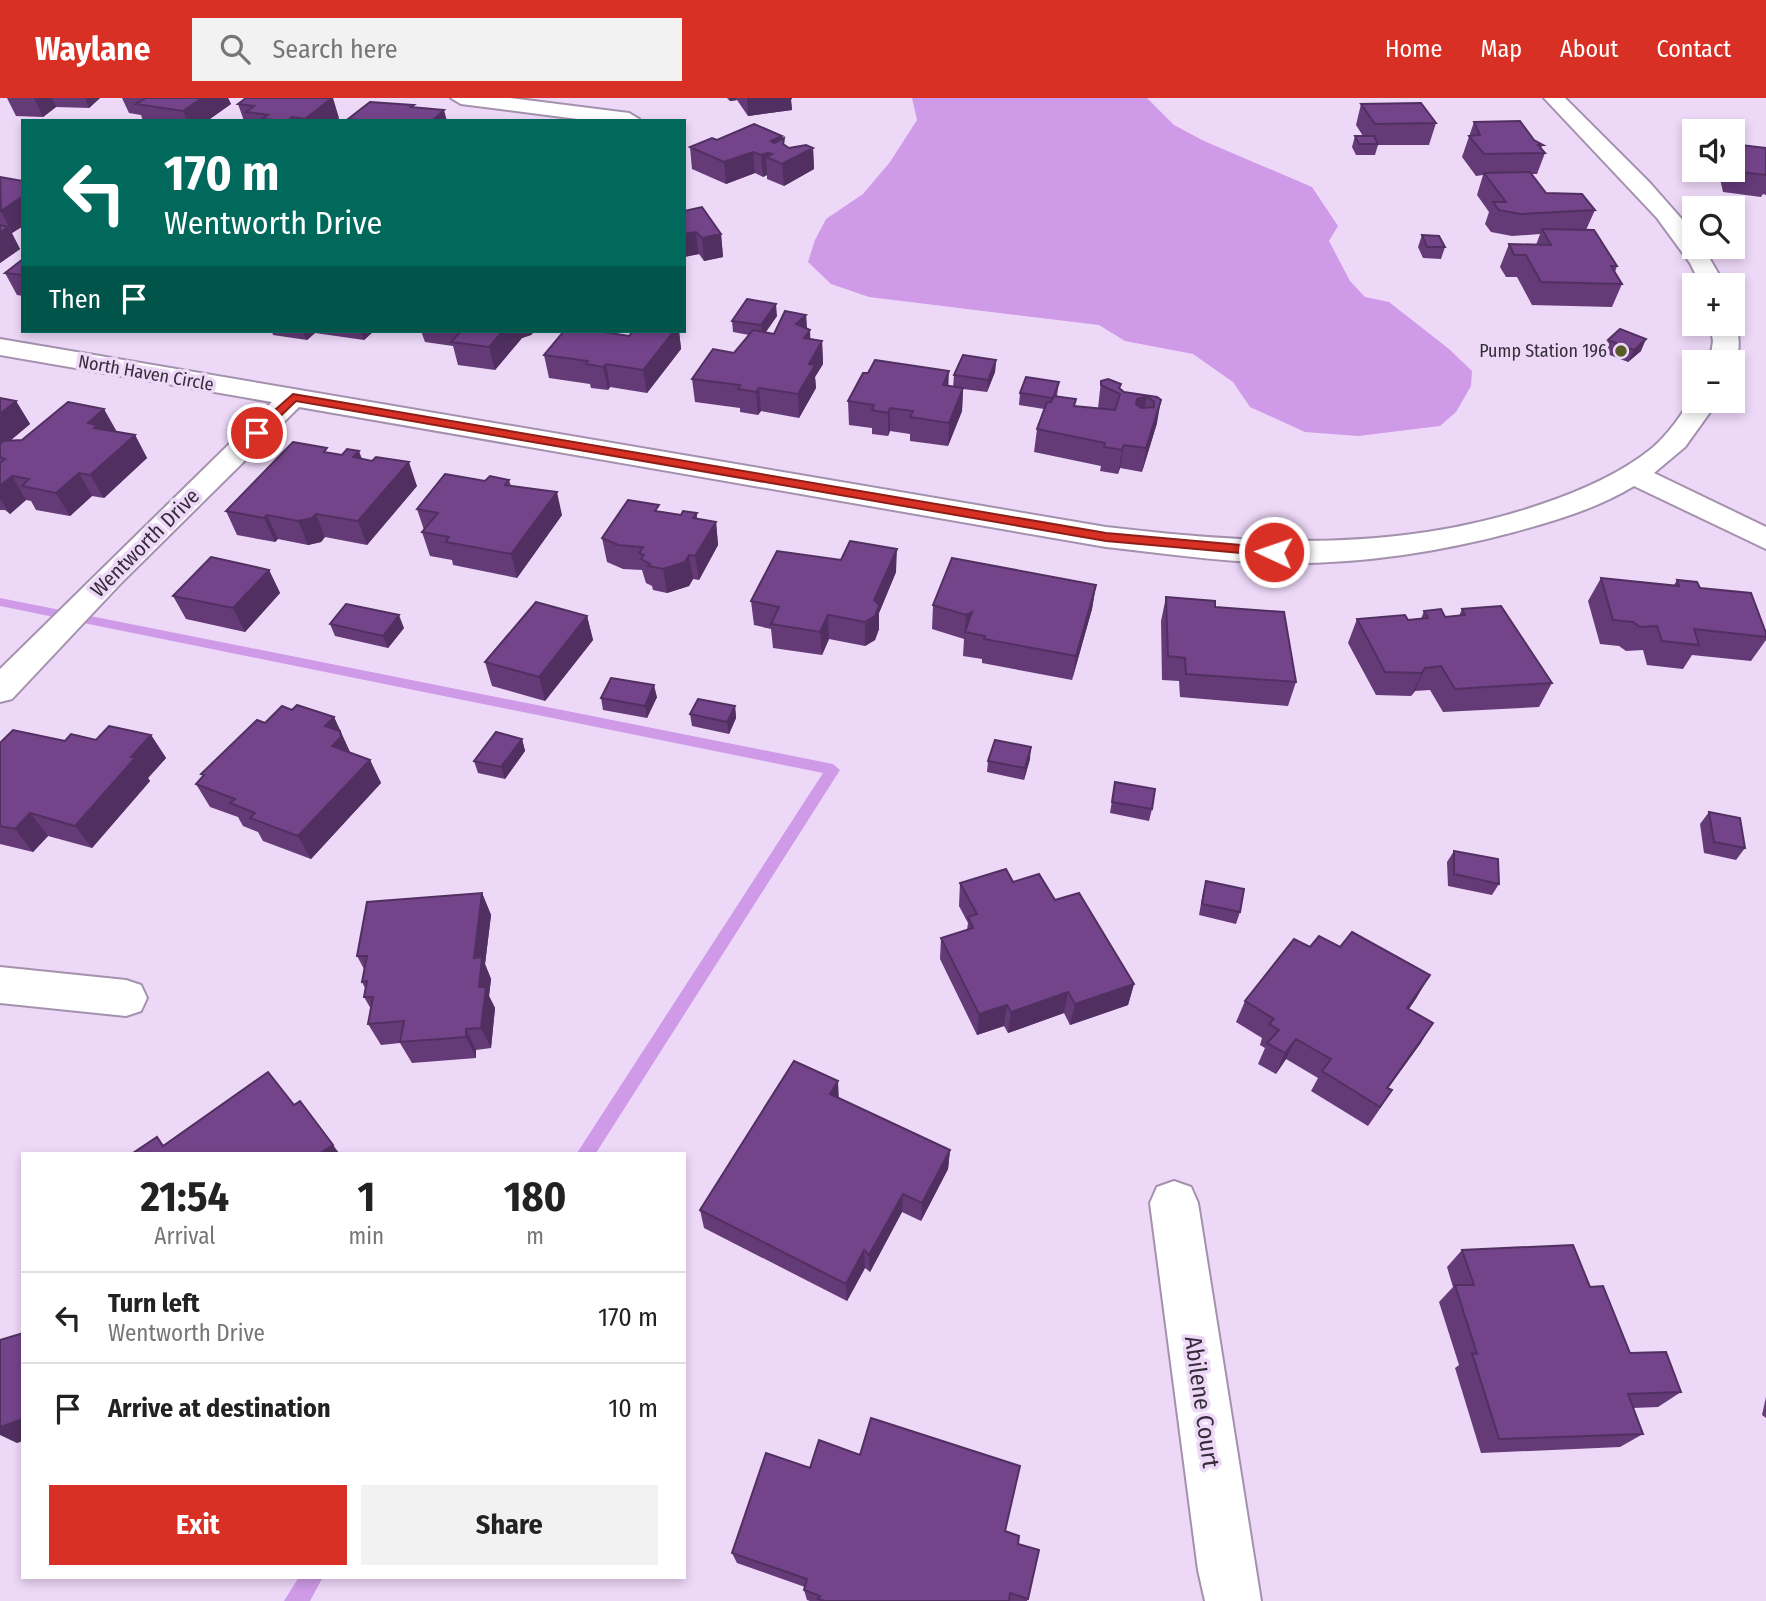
<!DOCTYPE html>
<html lang="en">
<head>
<meta charset="utf-8">
<style>
  :root { --surface:#fff; --page:#f2f2f2; --text:#222; --muted:#767676; --line:#e0e0e0; --accent:#d93025 }
  body { margin:0; font-family:"Fira Sans Condensed",sans-serif; background:var(--page); color:var(--text); height:100vh; display:flex; flex-direction:column; font-size:26px; white-space:nowrap }
  * { box-sizing:border-box; margin:0 }
  p { font-size:23px; color:var(--muted) }
  .icon { flex:none; width:38px; height:38px; fill:none; stroke:currentColor; stroke-width:2; stroke-linecap:round; stroke-linejoin:round }
  .map { position:relative; flex:1; overflow:hidden }
  .sheet { position:absolute; left:21px; top:1054px; width:665px; height:427px; display:flex; flex-direction:column; background:var(--surface); border-radius:0px; box-shadow:0 4px 10px #0003 }
  .sheet>* { flex:none }
  .hud { position:absolute; left:21px; top:21px; width:665px; height:214px; border-radius:0px; box-shadow:0 4px 10px #0003; background:#00695c; color:#fff; overflow:hidden }
  .tools { position:absolute; left:1682px; top:21px; display:grid; gap:14px }
  .tools a { display:grid; place-items:center; width:63px; height:63px; border-radius:0px; background:var(--surface); box-shadow:0 4px 10px #0003; font-size:35px }
  .pin { position:absolute; display:grid; place-items:center; width:60px; height:60px; color:#fff; margin:-30px; border:4px solid #fff; border-radius:50%; box-shadow:0 2px 7px #0007 }
  .me { position:absolute; width:77px; margin:-38px; rotate:273deg; stroke-linejoin:round; filter:drop-shadow(0 0 5px #0008) }
  .turn { display:flex; align-items:center; gap:24px; height:147px; padding:0 28px; font-size:32px }
  .turn .icon { width:91px; height:91px; stroke-width:2.5 }
  .turn b { display:block; font-size:49px; line-height:60px }
  .then { display:flex; align-items:center; height:66px; padding:0 28px; background:#0003; gap:14px; font-size:26px }
  .eta { display:flex; justify-content:space-evenly; align-items:center; height:119px; text-align:center }
  .eta b { font-size:42px; font-weight:700; line-height:49px }
  .primary-button { display:flex; gap:14px; margin-top:auto; padding:14px 28px }
  .primary-button a { flex:1; height:80px; border-radius:0px; background:var(--accent); color:#fff; font-size:28px; font-weight:700; line-height:80px; text-align:center }
  .primary-button a+a { background:var(--page); color:var(--text) }
  ul { padding:0; list-style:none }
  li { display:flex; align-items:center; gap:21px; height:91px; padding:0 28px; border-top:2px solid var(--line) }
  li div { flex:1 }
  li b { display:block; font-size:26px }
  li em { font-style:normal }
  header { display:flex; align-items:center; gap:42px; box-sizing:border-box; height:98px; padding:0 35px; background:var(--accent); color:#fff }
  header strong { font-size:33px }
  nav { display:flex; gap:38px; margin-inline-start:auto; font-size:24px }
  .search { width:490px; height:63px; background:var(--page); display:flex; align-items:center; gap:18px; box-sizing:border-box; padding:0 24px; border-radius:0px; color:var(--muted); font-size:26px }
  .map>svg:first-child { display:block }
  .water { fill:#cf9be8 }
  .lines { fill:none; stroke-linecap:round; stroke-linejoin:round }
  .stream { fill:#cf9be8; fill-rule:evenodd }
  .minor-casing { stroke:#a491ae; stroke-width:4 }
  .minor { fill:#fff; fill-rule:evenodd }
  .wall { fill:#643a77 }
  .shaded-wall { fill:#513061 }
  .building { fill:#74448a; stroke:#513061; stroke-width:2; fill-rule:evenodd }
  .route { fill:#d93025; stroke:#8d1f18; stroke-width:2 }
  .poi-dot { fill:#595c29; stroke:#edd8f8; stroke-width:2.5 }
  .labels { text-anchor:middle; stroke-width:7; stroke-linejoin:round; paint-order:stroke }
  .far-poi-label { font-size:18px; fill:#352d39; stroke:#edd8f8; text-anchor:end }
  .far-street-label { font-size:18px; fill:#352d39; stroke:#edd8f8 }
  .street-label { font-size:21px; fill:#352d39; stroke:#edd8f8 }
  .near-street-label { font-size:24px; fill:#352d39; stroke:#edd8f8 }
</style>
</head>
<body>
<header>
<strong>Waylane</strong>
<div class="search"><svg class="icon" aria-label="search" viewBox="0 0 24 24"><circle cx="10" cy="10" r="6"/><path d="M15 15l6 6"/></svg>Search here</div>
<nav><a>Home</a><a>Map</a><a>About</a><a>Contact</a></nav>
</header>
<div class="map">
<svg width="1766" height="1503" viewBox="0 0 1766 1503">
  <rect width="100%" height="100%" fill="#edd8f8"/>
  <path class="water" d="M912 0H1147L1174 27 1204 43 1312 89 1338 128 1329 143 1350 183 1365 199 1389 204 1449 251 1472 273 1471 288 1456 314 1440 328 1358 338 1305 334 1250 309 1233 284 1193 256 1125 243 1099 227 869 199 831 186 808 164 815 142 826 121 863 96 890 64 917 22Z"/>
  <g class="lines">
    <path class="stream" d="M0 500 833 666 840 672 596 1055H577L823 675 0 508Z
      M299 1479H323L310 1503H284Z"/>
    <g class="minor-casing">
      <path id="minor" d="M451 0H510L629 15 639 21 593 23 461 6Z
        M1544 0H1565L1650 85 1694 135V149H1703L1725 187H1701L1690 165 1657 120Z
        M1732 221C1741 234 1741 257 1732 270V264H1710L1713 243 1710 226H1732Z
        M0 241 1106 429C1255 446 1397 456 1542 406 1580 393 1620 376 1651 351 1669 336 1681 317 1694 297V303H1718L1685 349 1654 375 1766 429V451L1634 388C1598 410 1555 423 1514 434 1436 455 1353 467 1271 465 1216 463 1161 455 1106 449L299 309 122 484 12 601 0 604V571L272 304 0 257Z
        M0 869 126 882 141 887 147 900 141 913 126 918 0 905Z
        M1174 1083 1191 1089 1198 1105 1261 1503H1205L1198 1472 1150 1105 1157 1089Z"/>
    </g>
    <use href="#minor" class="minor"/>
  </g>
  <path class="wall" d="M7 0H100L89 10 56 9 43 19 16 18Z
    M122 0H228L231 6 207 23H143L141 17 129 15Z
    M727 0H792L791 2 792 12 748 18 737 2 730 3Z
    M238 6 339 20 336 23H244Z
    M1361 6 1436 25 1429 47H1378L1375 57H1356L1352 49 1355 38H1363L1356 27Z
    M1474 24 1534 42 1543 47 1541 50 1545 55 1537 76H1531L1546 95 1595 112 1586 132 1617 168 1615 174 1622 186 1612 209 1532 207 1517 179H1506L1500 169 1509 146 1536 147 1540 136 1512 138 1491 134 1485 126 1489 114 1477 97 1483 77 1476 78 1462 59Z
    M782 38 783 41 784 40V47L789 50H813L814 71 784 88 767 81V77L763 79 755 75 726 86 692 71 690 49 717 42Z
    M1732 46 1766 50V97L1763 96 1761 99 1723 94 1718 72H1732Z
    M0 79 23 83V128L12 135 20 151 0 165Z
    M702 109 721 136 723 159 704 163 699 156 684 159Z
    M1422 137 1445 149 1441 161 1423 160 1418 149Z
    M23 161V198L17 197 5 175Z
    M806 217 807 231 810 232V241L822 243 823 266 815 279 816 290 799 320 761 313 758 317 740 314V310L695 304 692 281 734 255 749 237 733 234 732 223 777 218 766 234 774 236Z
    M272 233H374L364 242 315 235 307 242 273 237Z
    M421 233H535L531 237 522 240 495 272 458 267 453 248 425 244Z
    M633 233H679L681 251 647 295 610 289 608 292 591 290 590 286 549 280 544 257 607 235 629 238Z
    M1608 242 1641 253 1628 264 1602 254Z
    M996 262 995 274 987 294 963 291 962 313 948 348 910 343V336L890 333 888 338 872 336V330L849 327 848 303 868 275 953 289 954 277Z
    M1101 283 1121 286 1120 290 1124 294 1157 299V325L1142 374 1120 370 1118 376 1100 373 1101 368 1034 354 1037 331 1044 311 1019 307 1020 295 1059 284 1057 298 1076 308 1098 310Z
    M0 300 16 303 30 326 10 343 116 333 135 337 147 360 104 400 92 398 70 418 36 412 31 403 26 402 10 416 5 412H0Z
    M329 355 362 361 417 388 367 447 325 439 321 444 308 447 278 441 275 444 237 437 226 413Z
    M509 382 511 388 562 417 517 480 453 467 452 462 430 458 422 434 424 432 417 411 485 383Z
    M660 413 681 417 697 415V421L716 424 718 447 699 482 693 481 689 488 667 495 653 492 652 488 646 485 642 472 623 471 607 464 602 440Z
    M269 472 280 495 245 534 186 521 173 498Z
    M896 474 879 515V531L875 542 865 548 829 541 822 557 773 550 771 531 754 527 751 503Z
    M1601 480 1674 487 1677 482 1700 490 1766 535V542L1751 563 1692 557 1683 571 1647 567 1643 552 1626 553 1619 548 1600 546 1588 503Z
    M1096 487 1092 511 1072 582 982 565V561L963 558 964 541 932 531 933 507Z
    M1166 499 1215 509 1296 584 1288 608 1180 599 1179 583 1162 582 1161 523Z
    M1462 511 1552 585 1539 609 1443 614 1430 592 1415 593 1411 598 1376 597 1348 545 1357 521 1408 522 1421 521 1424 513 1445 519 1459 518Z
    M587 518 593 542 545 603 492 588 485 564Z
    M330 526 404 530 388 550 335 538Z
    M657 599 647 620 603 612 601 600Z
    M735 608 736 620 729 636 692 628 690 616Z
    M292 612 334 619 350 655 370 662 381 685 311 761 263 743 258 734 243 728 238 719 210 709 196 686 203 678 201 676 265 625Z
    M151 637 166 660 148 680 150 683 92 750 48 738 33 754 0 746V645L65 643Z
    M522 641 525 653 505 681 478 675 474 663Z
    M1030 661 1024 682 987 674 988 663Z
    M1115 684 1152 711 1149 723 1110 715Z
    M1709 714 1745 750 1736 762 1704 755 1700 726Z
    M1454 753 1499 786 1492 797 1448 788 1447 764Z
    M1206 783 1240 814 1236 826 1199 817 1203 794Z
    M1013 784 1055 802 1134 886 1128 907 1070 927 1064 915 1008 935 1004 928 977 937 940 861 941 840 967 832 968 825 959 808 960 785Z
    M482 795 491 817 485 866 491 881 489 898 495 910 491 950 476 952V960L412 965 400 945 381 947 368 926 371 911 364 899 365 890 362 884 364 871 357 858Z
    M1310 849 1417 899 1409 911 1433 925 1420 946 1388 990 1392 992 1368 1028 1311 993 1318 980 1286 961 1276 976 1258 966 1265 950 1260 947 1262 940 1236 924 1245 903Z
    M839 1000 950 1052 948 1071 921 1123 902 1114 870 1174 865 1170 847 1203 704 1130 700 1112Z
    M1462 1152 1590 1189 1630 1255 1681 1294 1658 1309 1633 1310 1643 1336 1620 1349 1481 1355 1455 1270 1459 1267 1439 1204 1453 1189 1447 1169Z
    M1766 1299V1320L1762 1317Z
    M810 1370 1005 1433 1018 1446 1028 1501 1027 1503H810L807 1502 804 1492 805 1489 737 1465 732 1455Z"/>
  <path class="shaded-wall" d="M34 0H52L56 9 43 19Z
    M85 0H100L89 10Z
    M202 0H228L231 6 207 23H187L183 13Z
    M332 0H333L339 20 336 23H305V21Z
    M729 0H736L737 2 730 3Z
    M747 0H792L791 2 792 12 748 18Z
    M444 12 447 23H432Z
    M782 38 784 60 771 43Z
    M784 40 785 62 813 50 814 71 784 88 782 66Z
    M753 54 755 75 726 86 724 64Z
    M768 55V60L766 59 767 77 763 79 761 57Z
    M23 98V128L12 135 1 113Z
    M8 129 20 151 0 165V135Z
    M696 134 699 156 684 159V136Z
    M721 136 723 159 704 163 702 140Z
    M776 206 777 218 762 239 761 227Z
    M806 217 807 235 810 232 811 255 796 226Z
    M303 233H314L315 235 307 242Z
    M361 233H374L364 242Z
    M503 233H535L531 237 522 240 495 272 489 249Z
    M674 233H679L681 251 647 295 643 272Z
    M1646 241 1641 253 1628 264 1634 252Z
    M822 243 823 266 815 279 816 290 799 320 798 296 809 266Z
    M996 262 995 274 987 294 988 282Z
    M606 266 610 289 608 292 603 269Z
    M949 273 948 296 943 287Z
    M759 290 761 313 758 317 756 294Z
    M963 290 962 313 948 348 949 325Z
    M1147 298 1142 321 1133 325 1137 301Z
    M1161 302 1157 325 1142 374 1146 350Z
    M16 303 30 326 0 351V316Z
    M890 310V333L888 338V315Z
    M104 311 117 334 107 353 88 325Z
    M135 337 147 360 104 400 90 377Z
    M1124 347 1120 370 1118 376 1122 352Z
    M359 353 368 377 353 359Z
    M409 364 417 388 367 447 358 423Z
    M79 375 92 398 70 418 56 395Z
    M12 378 26 402 10 416 0 401V388Z
    M557 394 562 417 517 480 511 456Z
    M316 416 325 439 321 444 308 447 298 423Z
    M267 417 278 441 275 444 264 420Z
    M716 424 718 447 699 482 695 458Z
    M897 451 896 474 879 515V531L875 542 865 548V524Z
    M689 457 693 481 689 488 667 495 663 471Z
    M269 472 280 495 245 534 233 510Z
    M1096 487 1092 511 1072 582 1076 558Z
    M972 514 965 534 964 541 966 517Z
    M399 517 404 530 388 550 383 538Z
    M828 517 829 541 822 557 820 534Z
    M587 518 593 542 545 603 539 579Z
    M1425 570 1415 593 1411 598 1422 575Z
    M654 587 657 599 647 620 645 608Z
    M735 608 736 620 729 636 727 624Z
    M334 619 351 656 332 648 325 628Z
    M151 637 166 660 148 680 150 683 92 750 75 728 131 659Z
    M522 641 525 653 505 681 501 669Z
    M1031 649 1030 661 1024 682 1025 670Z
    M370 662 381 685 311 761 298 738Z
    M30 715 48 738 33 754 15 731Z
    M482 795 491 817 485 866 491 881 489 898 495 910 491 950 481 930 479 889 474 860Z
    M1430 877 1417 899 1395 931 1407 910Z
    M1134 886 1128 907 1070 927 1075 906Z
    M1068 894 1064 915 1008 935 1011 914Z
    M1007 907 1004 928 977 937 979 916Z
    M1433 925 1420 946 1374 1010 1387 990Z
    M466 931 476 952V960L466 939Z
    M1296 941 1286 961 1276 976 1285 955Z
    M838 983 839 1003 830 996Z
    M1392 992 1379 1012 1368 1028 1380 1009Z
    M333 1047 339 1055H320Z
    M950 1052 948 1071 921 1123 922 1105Z
    M903 1096 902 1114 870 1174 869 1157Z
    M864 1152 865 1170 847 1203 846 1186Z
    M23 1321V1343L17 1345 0 1337V1329Z"/>
  <path class="building" d="M146 0H202L183 13 136 6Z
    M246 0H332L305 21 292 19 287 23 262 21 268 17 246 14 254 8 238 6Z
    M370 4 414 7 411 9 444 12 432 23H364L348 21Z
    M1421 5 1436 25 1375 26 1361 6Z
    M1520 23 1534 42 1543 47H1538L1545 55 1484 56 1469 38 1480 37 1474 24Z
    M754 26 782 38 771 43 774 45 784 40 783 46 789 50 806 47 813 50 782 66 766 59 772 56 768 55 761 57 753 54 724 64 690 49 712 40 717 42Z
    M1355 38H1374L1378 46H1359Z
    M1732 46 1766 50V77L1733 73Z
    M1530 74 1546 95 1582 96 1595 112 1520 116 1499 112 1493 104H1506L1484 75Z
    M0 79 23 83V98L1 113Z
    M702 109 721 136 702 140 696 134 684 136V113Z
    M0 127 8 129 0 135Z
    M1542 131 1594 132 1617 168H1611L1622 186 1541 184 1526 157H1514L1509 146 1551 147Z
    M1422 137 1439 138 1445 149H1427Z
    M23 161V177L5 175Z
    M747 201 776 206 761 227 732 223Z
    M785 213 806 217 796 226 810 232 804 240 822 243 809 266 815 267 798 296 759 290 756 294 738 291 740 287 692 281 713 251 734 255 753 232 774 236Z
    M1620 231 1646 241 1634 252 1608 242Z
    M461 233H503L489 249 451 244Z
    M564 233H605L604 234 629 238 633 233H674L643 272 606 266 603 269 586 266 588 263 544 257Z
    M963 257 996 262 988 282 954 277Z
    M875 262 949 273 943 287 963 290 949 325 910 319 913 313 890 310 888 315 872 312 874 307 848 303 863 275H868Z
    M1026 279 1059 284 1053 300 1020 295Z
    M1108 281 1121 286 1119 290 1124 294 1157 299 1161 302 1146 350 1124 347 1122 352 1104 349 1105 345 1037 331 1047 304H1051L1054 298 1076 301 1074 308 1115 312 1120 296 1101 287V283ZM1147 298 1154 304V309L1141 310 1136 306 1137 301Z
    M0 300 16 303 0 316Z
    M68 304 104 311 88 325 97 327 94 330 135 337 90 377 79 375 56 395 22 388 29 381 12 378 0 388V365L5 361 0 359V346L3 343 22 342Z
    M293 344 327 350 324 354 342 357 347 351 359 353 353 359 372 363 376 359 409 364 358 423 316 416 312 420 298 423 267 417 264 420 226 413Z
    M445 376 485 383 490 378 509 382 505 387 557 394 511 456 446 444 449 439 422 434 438 415 417 411Z
    M628 402 659 407 655 413 681 417 683 413 697 415 693 420 716 424 695 458 689 457 685 464 663 471 648 468 650 466 641 461 644 457 639 455 643 449 618 447 602 440Z
    M850 443 897 451 874 502 879 507 875 518 865 524 828 517 820 534 771 526 779 509 751 503 777 453 841 462Z
    M211 459 269 472 233 510 173 498Z
    M952 460 1096 487 1076 558 984 541 985 538 965 534 972 514 966 517 933 507Z
    M1601 480 1679 488 1677 482 1697 484 1700 490 1751 495 1766 535V539L1694 531 1699 547 1662 543 1657 528 1640 529 1633 524 1613 522Z
    M1166 499 1215 503V509L1284 514 1296 584 1186 576 1185 560 1168 558Z
    M536 504 587 518 539 579 485 564Z
    M346 506 399 517 383 538 330 526Z
    M1501 508 1552 585 1455 591 1441 568 1425 570 1422 575 1385 574 1357 521 1405 517 1408 522 1428 520 1424 513 1441 511 1445 519 1465 517 1462 511Z
    M611 580 654 587 645 608 601 600Z
    M698 601 735 608 727 624 690 616Z
    M297 607 334 619 325 628 340 633 341 639 332 648 370 662 298 738 250 720 255 715 230 705 235 701 196 686 204 677 201 676 257 622 265 625 282 608 292 612Z
    M109 628 151 637 131 659 135 660 75 728 30 715 15 731 0 728V645L13 632 65 643 71 636 96 642Z
    M496 634 522 641 501 669 474 663Z
    M995 642 1031 649 1025 670 988 663Z
    M1115 684 1155 691 1152 711 1112 704Z
    M1709 714 1740 720 1745 750 1714 744Z
    M1454 753 1498 761 1499 786 1454 776Z
    M1006 771 1013 784 1039 776 1055 802 1079 795 1134 886 1075 906 1068 894 1011 914 1007 907 979 916 941 840 973 830 968 819 977 816 960 785Z
    M1206 783 1244 791 1240 814 1202 806Z
    M482 795 474 860 482 859 479 889H486L481 930 466 931V939L400 944 404 923 368 926 373 899H364L367 883 362 884 367 858H357L367 804Z
    M1352 834 1430 877 1407 910 1433 925 1387 990 1392 992 1380 1009 1322 973 1331 961 1296 941 1285 955 1267 945 1279 932 1269 926 1274 921 1245 903 1294 841 1310 849 1319 838 1340 849Z
    M794 963 838 983 830 996 950 1052 922 1105 903 1096 869 1157 864 1152 846 1186 700 1112Z
    M268 974 294 1007 300 1003 333 1047 320 1055H133L157 1039 163 1048Z
    M1573 1147 1590 1189 1603 1188 1630 1255 1666 1254 1681 1294 1628 1296 1643 1336 1499 1341 1472 1255 1477 1256 1455 1187H1474L1462 1152Z
    M23 1235V1321L0 1329V1242Z
    M871 1320 1020 1368 1005 1433 1019 1438 1018 1446 1039 1452 1028 1501 1010 1495 1009 1503H825L818 1501 820 1498 804 1492 807 1481 732 1455 766 1355 810 1370 819 1342 860 1357Z"/>
  <path class="route" d="M293 296 1106 435 1274 450 1280 454 1274 458 1106 443 296 303 261 337H252V332Z"/>
  <circle class="poi-dot" cx="1621" cy="253" r="7"/>
  <g class="labels">
    <g class="far-poi-label">
      <text x="1607" y="259">Pump Station 196</text>
    </g>
    <g class="far-street-label">
      <text transform="translate(146 275) rotate(10)" y="6">North Haven Circle</text>
    </g>
    <g class="street-label">
      <text transform="translate(145 445) rotate(-45)" y="7">Wentworth Drive</text>
    </g>
    <g class="near-street-label">
      <text transform="translate(1202 1304) rotate(82)" y="8">Abilene Court</text>
    </g>
  </g>
</svg>
<div class="tools">
<a><svg class="icon" aria-label="sound" viewBox="0 0 24 24"><path d="M4 9h4l5-4v14l-5-4H4zM17 9q2 3 0 6"/></svg></a>
<a><svg class="icon" aria-label="search" viewBox="0 0 24 24"><circle cx="10" cy="10" r="6"/><path d="M15 15l6 6"/></svg></a>
<a>+</a>
<a>−</a>
</div>
<div class="pin" style="left:257px;top:335px;background:#d93025"><svg class="icon" aria-label="arrive" viewBox="0 0 24 24"><path d="M6 21V4h12l-3 4 3 4H6"/></svg></div>
<svg class="me" style="left:1274px;top:454px" viewBox="-20 -20 40 40"><circle r="17" fill="#d93025" stroke="#fff" stroke-width="3"/><path d="M0-11L8 9 0 5-8 9z" fill="#fff"/></svg>
<div class="hud">
<div class="turn"><svg class="icon" aria-label="left" viewBox="0 0 24 24"><path d="M17 20v-9H6M10 6l-5 5 5 5"/></svg><div><b>170 m</b>Wentworth Drive</div></div>
<div class="then">Then<svg class="icon" aria-label="arrive" viewBox="0 0 24 24"><path d="M6 21V4h12l-3 4 3 4H6"/></svg></div>
</div>
<section class="sheet">
<div class="eta">
<div><b>21:54</b><p>Arrival</p></div>
<div><b>1</b><p>min</p></div>
<div><b>180</b><p>m</p></div>
</div>
<ul>
<li><svg class="icon" aria-label="left" viewBox="0 0 24 24"><path d="M17 20v-9H6M10 6l-5 5 5 5"/></svg><div><b>Turn left</b><p>Wentworth Drive</p></div><em>170 m</em></li>
<li><svg class="icon" aria-label="arrive" viewBox="0 0 24 24"><path d="M6 21V4h12l-3 4 3 4H6"/></svg><div><b>Arrive at destination</b></div><em>10 m</em></li>
</ul>
<div class="primary-button"><a>Exit</a><a>Share</a></div>
</section>
</div>
</body>
</html>
